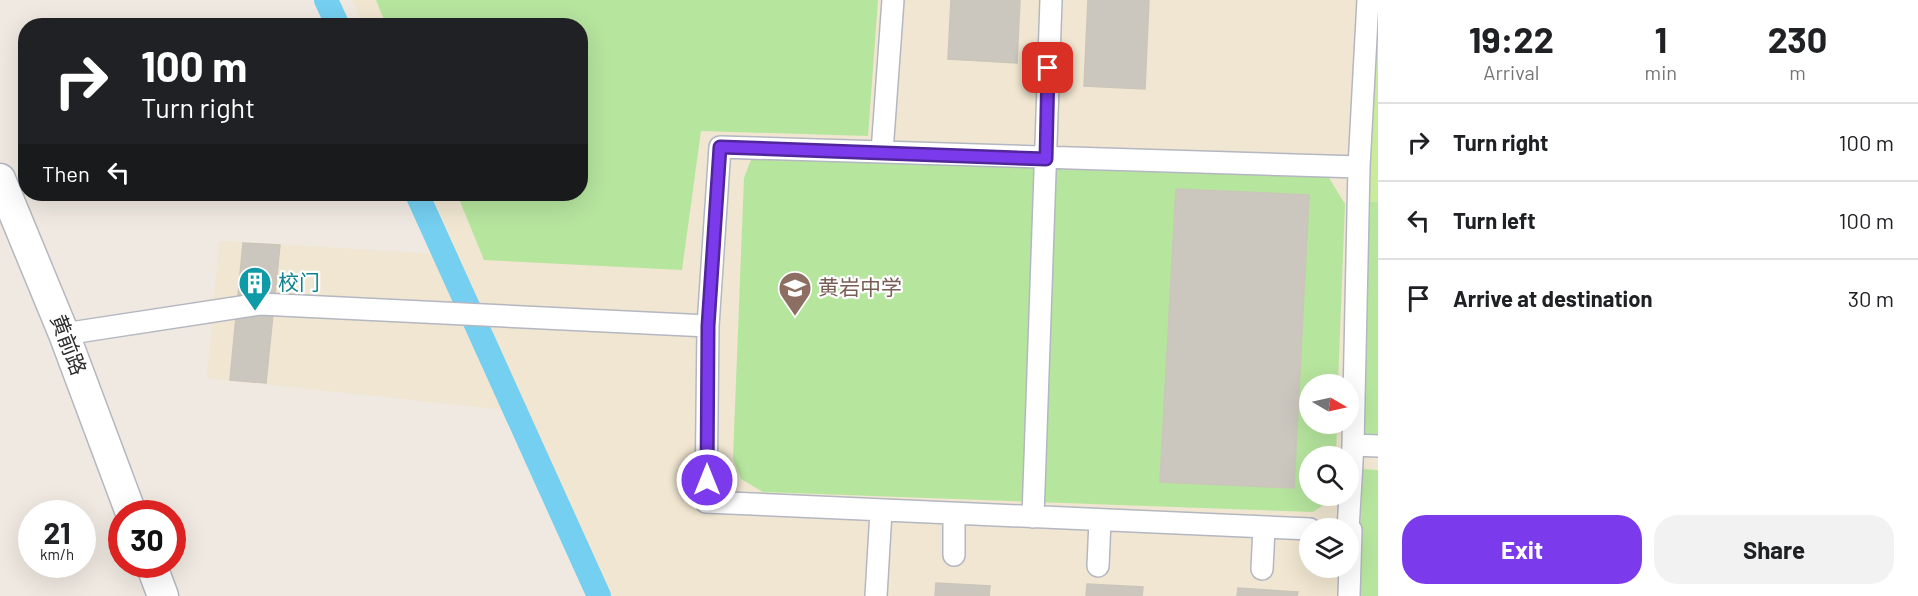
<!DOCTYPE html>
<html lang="en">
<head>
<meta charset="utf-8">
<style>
  :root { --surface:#fff; --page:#f2f2f2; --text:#202124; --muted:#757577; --line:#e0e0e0; --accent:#7c3aed }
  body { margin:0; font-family:Barlow,"Noto Sans SC",sans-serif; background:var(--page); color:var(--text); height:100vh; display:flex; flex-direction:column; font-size:22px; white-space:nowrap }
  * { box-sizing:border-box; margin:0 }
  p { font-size:20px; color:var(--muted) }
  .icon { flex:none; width:33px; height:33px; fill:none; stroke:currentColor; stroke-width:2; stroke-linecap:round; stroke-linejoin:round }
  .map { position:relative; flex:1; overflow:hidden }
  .drawer { display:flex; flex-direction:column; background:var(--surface); width:540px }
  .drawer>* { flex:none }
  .banner { position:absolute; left:18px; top:18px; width:570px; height:183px; border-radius:24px; box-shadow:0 6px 24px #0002; background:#202124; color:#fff; overflow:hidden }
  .needle { width:39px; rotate:99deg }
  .buttons { position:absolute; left:1299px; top:374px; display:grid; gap:12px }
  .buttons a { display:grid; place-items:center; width:60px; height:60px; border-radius:50%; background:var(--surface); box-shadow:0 6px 24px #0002; font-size:30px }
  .speed { position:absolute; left:18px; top:500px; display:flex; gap:12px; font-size:30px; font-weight:700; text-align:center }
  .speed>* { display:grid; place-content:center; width:78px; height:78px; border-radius:50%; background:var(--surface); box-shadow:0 6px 24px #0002; line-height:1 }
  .speed small { font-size:15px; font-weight:400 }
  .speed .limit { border:9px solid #d22; background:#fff; color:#111 }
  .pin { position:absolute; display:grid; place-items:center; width:51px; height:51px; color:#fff; margin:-26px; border-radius:12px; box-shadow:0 3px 9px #0006 }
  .me { position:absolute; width:66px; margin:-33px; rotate:0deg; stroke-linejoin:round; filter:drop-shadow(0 0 4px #0008) }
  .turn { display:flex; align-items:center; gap:21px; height:126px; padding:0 24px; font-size:27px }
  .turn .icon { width:78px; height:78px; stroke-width:2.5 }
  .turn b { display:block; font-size:42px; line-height:51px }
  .then { display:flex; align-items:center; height:57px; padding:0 24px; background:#0003; gap:12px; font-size:22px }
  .eta { display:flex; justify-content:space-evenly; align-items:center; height:102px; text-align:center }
  .eta b { font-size:36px; font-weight:700; line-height:42px }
  .primary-button { display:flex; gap:12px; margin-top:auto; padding:12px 24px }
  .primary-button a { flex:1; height:69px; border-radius:24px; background:var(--accent); color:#fff; font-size:24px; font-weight:700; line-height:69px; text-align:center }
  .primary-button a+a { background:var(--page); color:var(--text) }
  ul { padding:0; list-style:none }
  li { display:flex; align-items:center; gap:18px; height:78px; padding:0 24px; border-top:2px solid var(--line) }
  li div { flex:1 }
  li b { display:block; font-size:22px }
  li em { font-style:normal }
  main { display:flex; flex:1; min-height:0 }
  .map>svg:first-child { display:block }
  .education { fill:#f0e6d1; fill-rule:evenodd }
  .green { fill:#b6e59e }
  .pitch { fill:#c9ec9a }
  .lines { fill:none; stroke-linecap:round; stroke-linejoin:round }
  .canal { stroke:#75cff0; stroke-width:24 }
  .building { fill:#cbc7bf; stroke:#cbc5ba; stroke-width:1.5 }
  .minor-casing { stroke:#b4b7c1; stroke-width:24 }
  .secondary-casing { stroke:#b4b7c1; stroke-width:33 }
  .minor { stroke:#fff; stroke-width:21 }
  .secondary { stroke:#fff; stroke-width:30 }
  .route-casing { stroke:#51269a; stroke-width:15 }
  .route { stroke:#7c3aed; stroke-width:10 }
  .labels { text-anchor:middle; stroke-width:4.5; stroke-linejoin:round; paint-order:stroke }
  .culture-label { font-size:21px; fill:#0d838f; stroke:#fff; text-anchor:start }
  .education-label { font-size:21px; fill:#785e54; stroke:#fff; text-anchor:start }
  .street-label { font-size:21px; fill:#2e2e2e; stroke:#fff }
</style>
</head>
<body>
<main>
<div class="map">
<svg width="1378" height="596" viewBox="0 0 1378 596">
  <rect width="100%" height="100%" fill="#efe9e1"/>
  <path class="education" d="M352 0H1378V596H609L514 411 207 378 219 241 457 255 432 194H580V26L363 25ZM1310 384H1348V423H1310ZM1310 456H1348V495H1310ZM1310 528H1348V567H1310Z"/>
  <path class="green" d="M376 0H878L868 136 701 131 682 270 484 260 457 194H580V26L386 25Z
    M752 157 1323 168 1345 204 1338 384H1310V423H1337L1336 456H1310V495H1334V498L1313 512 763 492 741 479 733 458 744 178Z
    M1361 201 1378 202V446L1353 445Z
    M1363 469 1378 470V596H1357Z"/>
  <path class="pitch" d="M1378 0V202L1361 201Z"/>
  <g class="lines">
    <path class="canal" d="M326 0 338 26
      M417 194 599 596"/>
  </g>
  <path class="building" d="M951 0H1020L1017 63 948 59Z
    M1088 0H1149L1145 89 1084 86Z
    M1176 189 1309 195 1294 488 1160 482Z
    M243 243 280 245 266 383 230 380Z
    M936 583 990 586 989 596H935Z
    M1087 584 1143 587 1142 596H1086Z
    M1238 588 1298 592 1297 596H1237Z"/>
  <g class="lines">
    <g class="minor-casing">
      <path id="minor" d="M882 152 893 0
        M1359 167 1368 0
        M64 334 260 304 708 326
        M1353 445 1378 446
        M1033 517 1051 0
        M1310 529 706 502 708 326 720 147 1359 167 1353 445 1348 530
        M954 555V514
        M1098 566 1100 521
        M1262 569 1264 528
        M876 596 881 511
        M1349 596 1351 530"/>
    </g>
    <g class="secondary-casing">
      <path id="secondary" d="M0 179 64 334 131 513
        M151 564 163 596"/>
    </g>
    <use href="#minor" class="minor"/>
    <use href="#secondary" class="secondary"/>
  </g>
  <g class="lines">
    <g class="route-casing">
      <path id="route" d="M707 480 708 326 720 147 1046 159 1048 68"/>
    </g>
    <use href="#route" class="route"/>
  </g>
  <defs>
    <g id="building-pin" transform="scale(1.725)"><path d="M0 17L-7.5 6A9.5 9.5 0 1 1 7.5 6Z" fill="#0f9aa8" stroke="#fff"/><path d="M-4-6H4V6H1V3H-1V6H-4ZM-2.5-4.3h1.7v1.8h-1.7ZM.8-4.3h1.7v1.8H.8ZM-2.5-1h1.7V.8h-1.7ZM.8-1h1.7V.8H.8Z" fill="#fff"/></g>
    <g id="school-pin" transform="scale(1.725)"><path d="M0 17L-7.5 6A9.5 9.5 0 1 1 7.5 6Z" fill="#8d6e63" stroke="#fff"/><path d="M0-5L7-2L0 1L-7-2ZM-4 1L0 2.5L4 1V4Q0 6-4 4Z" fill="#fff"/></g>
  </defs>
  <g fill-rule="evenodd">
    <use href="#building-pin" x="255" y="283"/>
    <use href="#school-pin" x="795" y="288"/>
  </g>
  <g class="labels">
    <g class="culture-label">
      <text x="278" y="290">校门</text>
    </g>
    <g class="education-label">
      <text x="818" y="295">黄岩中学</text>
    </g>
    <g class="street-label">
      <text transform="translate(68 345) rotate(69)" y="7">黄前路</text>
    </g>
  </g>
</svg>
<div class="buttons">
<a><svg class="needle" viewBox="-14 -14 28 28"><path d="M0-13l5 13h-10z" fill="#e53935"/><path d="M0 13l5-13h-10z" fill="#757577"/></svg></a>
<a><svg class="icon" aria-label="search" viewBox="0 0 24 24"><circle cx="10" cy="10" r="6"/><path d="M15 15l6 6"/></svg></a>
<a><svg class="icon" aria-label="layers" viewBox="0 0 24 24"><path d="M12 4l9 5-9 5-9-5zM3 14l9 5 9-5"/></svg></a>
</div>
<div class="speed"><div>21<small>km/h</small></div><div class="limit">30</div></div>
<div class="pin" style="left:1048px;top:68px;background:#d93025"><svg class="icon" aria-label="arrive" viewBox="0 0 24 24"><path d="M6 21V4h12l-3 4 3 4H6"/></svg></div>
<svg class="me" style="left:707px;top:480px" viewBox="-20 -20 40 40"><circle r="17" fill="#7c3aed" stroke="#fff" stroke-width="3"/><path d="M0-11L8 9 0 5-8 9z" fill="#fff"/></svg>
<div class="banner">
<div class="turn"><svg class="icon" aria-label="right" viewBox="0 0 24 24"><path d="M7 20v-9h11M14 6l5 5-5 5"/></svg><div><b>100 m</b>Turn right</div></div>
<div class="then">Then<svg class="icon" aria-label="left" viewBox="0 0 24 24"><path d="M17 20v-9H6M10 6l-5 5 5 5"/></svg></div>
</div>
</div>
<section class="drawer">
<div class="eta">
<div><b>19:22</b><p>Arrival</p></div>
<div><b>1</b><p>min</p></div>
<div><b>230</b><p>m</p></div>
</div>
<ul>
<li><svg class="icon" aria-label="right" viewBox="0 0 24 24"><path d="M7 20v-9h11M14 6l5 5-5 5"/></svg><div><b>Turn right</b></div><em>100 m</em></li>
<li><svg class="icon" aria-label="left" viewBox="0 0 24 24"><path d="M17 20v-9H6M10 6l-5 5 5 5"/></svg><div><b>Turn left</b></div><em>100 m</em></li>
<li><svg class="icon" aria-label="arrive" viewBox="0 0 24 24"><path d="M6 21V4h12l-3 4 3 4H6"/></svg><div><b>Arrive at destination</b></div><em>30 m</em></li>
</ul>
<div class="primary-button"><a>Exit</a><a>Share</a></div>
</section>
</main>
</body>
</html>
